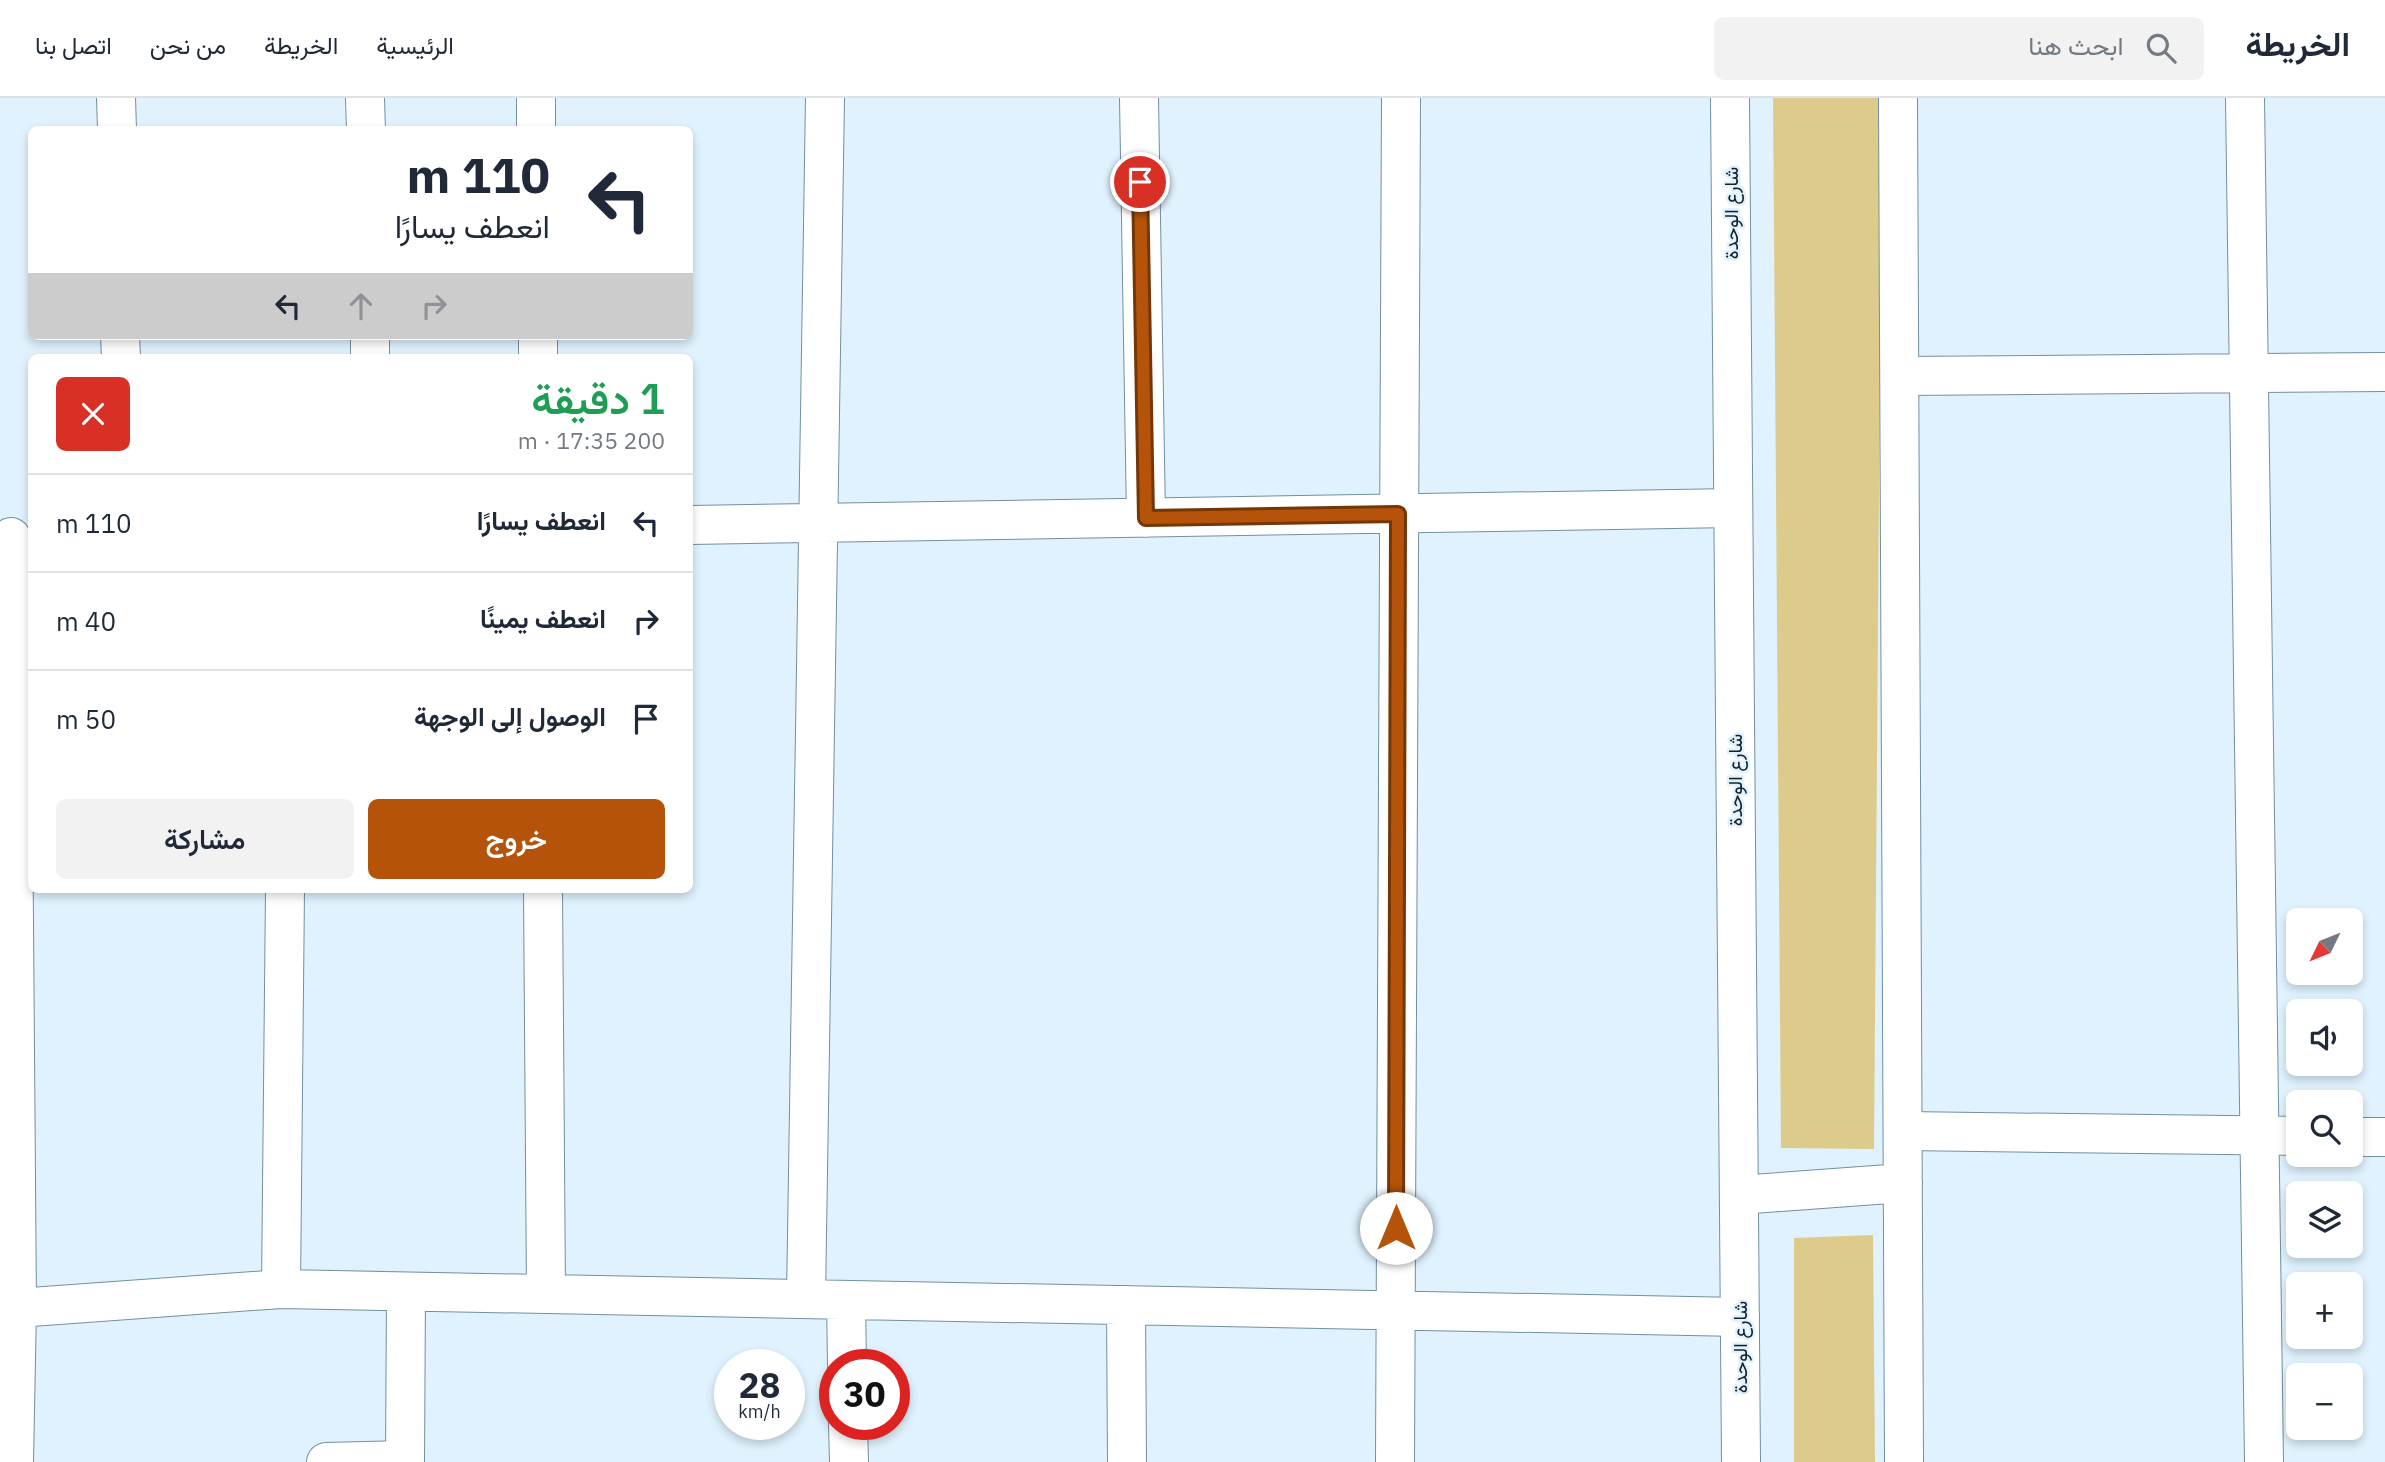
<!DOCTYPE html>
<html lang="ar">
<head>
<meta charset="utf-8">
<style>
  :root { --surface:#fff; --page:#f2f2f3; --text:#1f2937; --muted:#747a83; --line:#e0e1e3; --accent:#b45309 }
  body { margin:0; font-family:"IBM Plex Sans",Vazirmatn,sans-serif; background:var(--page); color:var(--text); direction:rtl; height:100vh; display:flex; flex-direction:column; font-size:26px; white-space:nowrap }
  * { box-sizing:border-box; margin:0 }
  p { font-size:23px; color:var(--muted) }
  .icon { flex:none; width:38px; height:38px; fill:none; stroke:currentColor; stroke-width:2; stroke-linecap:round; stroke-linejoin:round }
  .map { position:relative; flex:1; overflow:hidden; direction:ltr }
  .panel { position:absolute; left:28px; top:256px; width:665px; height:539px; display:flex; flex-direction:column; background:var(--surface); border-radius:10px; box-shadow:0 4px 10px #0003; direction:rtl }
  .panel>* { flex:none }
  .banner { position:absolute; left:28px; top:28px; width:665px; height:214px; border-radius:10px; box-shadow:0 4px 10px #0003; direction:rtl; background:#fff; color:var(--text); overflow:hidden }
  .needle { width:46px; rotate:227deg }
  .controls { position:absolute; left:2286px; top:810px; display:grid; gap:14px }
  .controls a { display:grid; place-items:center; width:77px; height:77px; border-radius:10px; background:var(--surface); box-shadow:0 4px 10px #0003; font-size:35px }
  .speed { position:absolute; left:714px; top:1251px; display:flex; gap:14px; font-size:35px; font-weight:700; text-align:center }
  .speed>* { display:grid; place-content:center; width:91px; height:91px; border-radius:50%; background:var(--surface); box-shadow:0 4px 10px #0003; line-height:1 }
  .speed small { font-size:18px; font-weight:400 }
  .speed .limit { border:10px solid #d22; background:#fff; color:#111 }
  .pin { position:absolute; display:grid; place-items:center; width:60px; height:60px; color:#fff; margin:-30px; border:4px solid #fff; border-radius:50%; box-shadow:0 2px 7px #0007 }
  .me { position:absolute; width:77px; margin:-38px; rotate:0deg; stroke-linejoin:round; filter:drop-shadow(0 0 5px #0008) }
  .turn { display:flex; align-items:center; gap:24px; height:147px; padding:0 28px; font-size:32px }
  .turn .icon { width:91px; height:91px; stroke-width:2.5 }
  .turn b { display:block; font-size:49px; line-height:60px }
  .lanes { display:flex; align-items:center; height:66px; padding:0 28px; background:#0003; justify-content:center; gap:35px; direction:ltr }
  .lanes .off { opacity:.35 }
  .round { display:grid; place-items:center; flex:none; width:74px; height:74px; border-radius:10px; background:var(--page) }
  .head { display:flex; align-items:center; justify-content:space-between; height:119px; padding:0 28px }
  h1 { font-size:42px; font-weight:600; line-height:52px; color:#1e9e55 }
  .cta { display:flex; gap:14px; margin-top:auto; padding:14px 28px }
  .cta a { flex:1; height:80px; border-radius:10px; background:var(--accent); color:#fff; font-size:28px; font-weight:600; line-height:80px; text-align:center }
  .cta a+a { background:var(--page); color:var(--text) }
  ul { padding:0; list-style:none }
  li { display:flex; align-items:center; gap:21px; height:98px; padding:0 28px; border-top:2px solid var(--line) }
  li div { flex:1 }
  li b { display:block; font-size:26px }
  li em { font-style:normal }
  header { display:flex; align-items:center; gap:42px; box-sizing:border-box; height:98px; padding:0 35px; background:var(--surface); border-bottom:2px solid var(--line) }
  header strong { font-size:33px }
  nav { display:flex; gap:38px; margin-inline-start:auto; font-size:24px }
  .search { width:490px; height:63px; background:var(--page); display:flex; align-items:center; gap:18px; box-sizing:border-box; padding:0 24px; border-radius:10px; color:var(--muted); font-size:26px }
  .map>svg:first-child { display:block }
  .green { fill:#ddcb8c }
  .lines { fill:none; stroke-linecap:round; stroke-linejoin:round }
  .street-casing { stroke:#7290a0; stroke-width:40 }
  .secondary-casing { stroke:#7290a0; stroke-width:40 }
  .street { stroke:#fff; stroke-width:38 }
  .secondary { stroke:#fff; stroke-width:38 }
  .route-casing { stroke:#753606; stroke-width:18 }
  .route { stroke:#b45309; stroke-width:12 }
  .labels { text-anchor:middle; stroke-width:5; stroke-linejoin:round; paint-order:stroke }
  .street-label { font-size:19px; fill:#142026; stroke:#dff2fd }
</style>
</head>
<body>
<header>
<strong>الخريطة</strong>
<div class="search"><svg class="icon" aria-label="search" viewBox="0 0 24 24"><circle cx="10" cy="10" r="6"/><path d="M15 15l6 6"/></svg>ابحث هنا</div>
<nav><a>الرئيسية</a><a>الخريطة</a><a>من نحن</a><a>اتصل بنا</a></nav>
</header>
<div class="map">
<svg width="2385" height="1364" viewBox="0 0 2385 1364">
  <rect width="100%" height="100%" fill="#dff2fd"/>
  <path class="green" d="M1773 0H1882L1874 1051 1781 1050Z
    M1873 1137 1875 1364H1794V1140Z"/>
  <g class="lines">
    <g class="street-casing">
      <path id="street" d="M116 0 117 32
        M365 0 366 32
        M536 0V32
        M1139 0 1146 420
        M2245 0 2264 1364
        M120 238 121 259
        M370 238V259
        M538 238V259
        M1900 278 2385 274
        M690 427 1733 410
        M11 439 17 1210 14 1364
        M543 791 546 1196
        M1904 1033 2298 1038
        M2350 1039H2385
        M281 1191 285 791
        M806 1201 825 0
        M846 1202 847 1267
        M1126 1207 1127 1364
        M17 1210 281 1191 1740 1219
        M848 1326 849 1364
        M326 1364 405 1362
        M405 1364 406 1194
        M1395 1364 1401 0"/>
    </g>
    <g class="secondary-casing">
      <path id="secondary" d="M1730 0 1741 1364
        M1898 0 1904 1364
        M1739 1097 1903 1085"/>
    </g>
    <use href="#street" class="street"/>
    <use href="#secondary" class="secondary"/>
  </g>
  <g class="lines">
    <g class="route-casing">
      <path id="route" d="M1140 84 1146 420 1398 416 1396 1130"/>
    </g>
    <use href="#route" class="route"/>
  </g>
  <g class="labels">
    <g class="street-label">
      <text transform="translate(1731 115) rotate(-90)" y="7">شارع الوحدة</text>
      <text transform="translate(1735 682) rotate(-90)" y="7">شارع الوحدة</text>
      <text transform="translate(1740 1249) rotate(-90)" y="7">شارع الوحدة</text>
    </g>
  </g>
</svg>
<div class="controls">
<a><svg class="needle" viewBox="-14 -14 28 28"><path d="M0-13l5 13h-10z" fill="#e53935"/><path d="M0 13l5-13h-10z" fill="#747a83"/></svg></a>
<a><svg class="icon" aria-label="sound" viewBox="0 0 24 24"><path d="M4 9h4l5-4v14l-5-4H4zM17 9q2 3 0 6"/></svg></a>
<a><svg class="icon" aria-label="search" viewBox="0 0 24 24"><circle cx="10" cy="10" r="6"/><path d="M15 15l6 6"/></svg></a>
<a><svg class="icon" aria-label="layers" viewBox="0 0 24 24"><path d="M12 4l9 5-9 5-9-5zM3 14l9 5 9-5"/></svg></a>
<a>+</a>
<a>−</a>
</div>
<div class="speed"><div>28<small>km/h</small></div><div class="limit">30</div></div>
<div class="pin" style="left:1140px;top:84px;background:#d93025"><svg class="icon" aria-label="arrive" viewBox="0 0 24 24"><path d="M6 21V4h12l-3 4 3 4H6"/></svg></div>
<svg class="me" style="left:1396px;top:1130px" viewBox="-20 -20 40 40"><circle r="19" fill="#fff"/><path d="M0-13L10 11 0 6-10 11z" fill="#b45309"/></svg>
<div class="banner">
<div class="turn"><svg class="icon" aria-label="left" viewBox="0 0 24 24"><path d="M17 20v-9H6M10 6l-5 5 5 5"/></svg><div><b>110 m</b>انعطف يسارًا</div></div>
<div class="lanes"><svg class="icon" aria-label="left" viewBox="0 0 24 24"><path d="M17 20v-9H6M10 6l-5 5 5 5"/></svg><svg class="icon off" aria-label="ahead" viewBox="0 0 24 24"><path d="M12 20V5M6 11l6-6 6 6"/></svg><svg class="icon off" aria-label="right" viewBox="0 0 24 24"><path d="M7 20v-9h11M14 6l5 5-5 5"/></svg></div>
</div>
<section class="panel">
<div class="head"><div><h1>1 دقيقة</h1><p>200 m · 17:35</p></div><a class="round" style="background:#d93025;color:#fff"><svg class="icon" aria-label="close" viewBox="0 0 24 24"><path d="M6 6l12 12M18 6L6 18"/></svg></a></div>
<ul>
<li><svg class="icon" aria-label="left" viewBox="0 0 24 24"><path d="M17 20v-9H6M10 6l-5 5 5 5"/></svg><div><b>انعطف يسارًا</b></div><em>110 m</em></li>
<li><svg class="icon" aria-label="right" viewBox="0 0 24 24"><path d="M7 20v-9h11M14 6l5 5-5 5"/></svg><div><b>انعطف يمينًا</b></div><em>40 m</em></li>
<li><svg class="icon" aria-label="arrive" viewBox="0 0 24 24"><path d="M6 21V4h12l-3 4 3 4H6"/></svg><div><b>الوصول إلى الوجهة</b></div><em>50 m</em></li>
</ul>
<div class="cta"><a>خروج</a><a>مشاركة</a></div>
</section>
</div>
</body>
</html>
